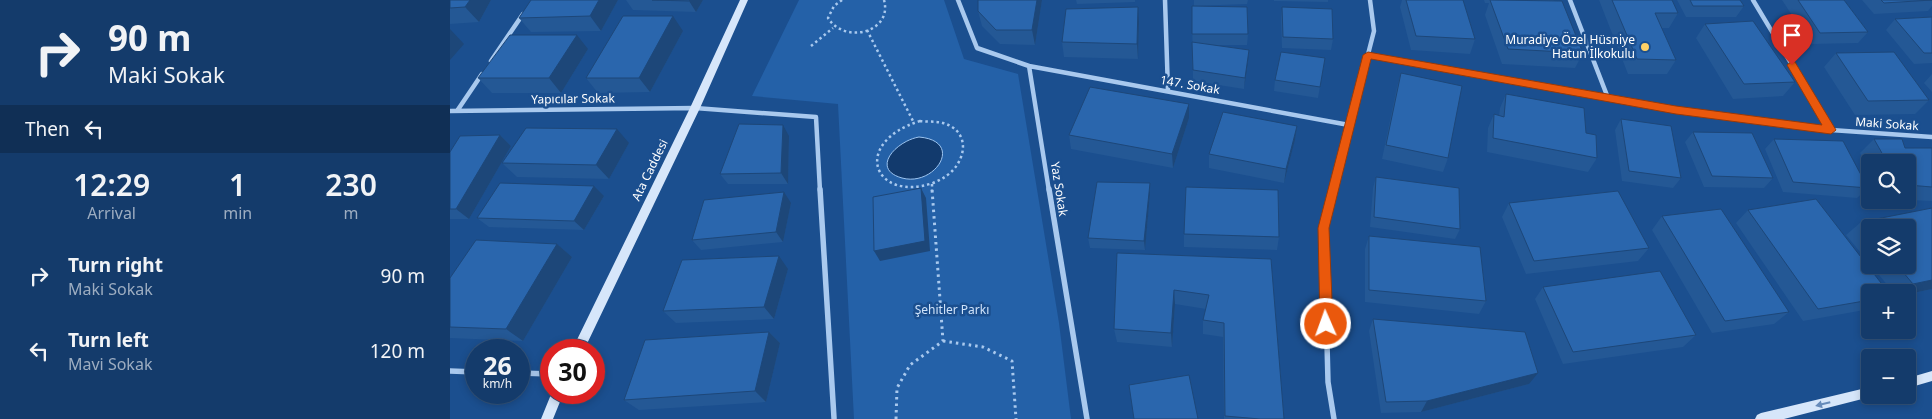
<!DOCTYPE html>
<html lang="en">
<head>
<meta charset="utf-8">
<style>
  :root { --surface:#143b6b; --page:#1d4271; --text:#f1f3f6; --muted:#9dadc1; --line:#33557e }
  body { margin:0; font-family:"Noto Sans",sans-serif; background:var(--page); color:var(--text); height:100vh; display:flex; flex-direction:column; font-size:19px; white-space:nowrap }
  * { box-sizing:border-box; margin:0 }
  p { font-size:16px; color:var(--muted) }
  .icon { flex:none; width:28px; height:28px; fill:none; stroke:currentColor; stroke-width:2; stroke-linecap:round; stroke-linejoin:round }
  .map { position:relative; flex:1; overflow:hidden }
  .side { display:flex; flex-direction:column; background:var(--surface); width:450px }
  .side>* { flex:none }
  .hud { background:#143b6b; color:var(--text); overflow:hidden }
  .controls { position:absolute; left:1411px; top:154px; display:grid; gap:10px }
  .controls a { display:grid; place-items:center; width:55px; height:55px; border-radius:5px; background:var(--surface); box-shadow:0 2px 8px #0003,0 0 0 1px var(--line); font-size:25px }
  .speed { position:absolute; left:15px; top:339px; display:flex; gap:10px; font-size:25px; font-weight:700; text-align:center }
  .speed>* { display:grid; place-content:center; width:65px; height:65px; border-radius:50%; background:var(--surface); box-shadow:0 2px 8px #0003,0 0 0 1px var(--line); line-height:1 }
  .speed small { font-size:12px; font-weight:400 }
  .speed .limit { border:8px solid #d22; background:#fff; color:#111 }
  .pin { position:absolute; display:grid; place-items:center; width:42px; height:42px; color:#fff; margin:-51px -21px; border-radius:50% 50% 50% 0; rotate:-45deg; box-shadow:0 0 5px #0007 }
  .pin .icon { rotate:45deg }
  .me { position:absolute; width:55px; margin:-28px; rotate:358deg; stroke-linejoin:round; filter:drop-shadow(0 0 4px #0008) }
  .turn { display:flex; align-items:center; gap:18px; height:105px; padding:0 25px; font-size:22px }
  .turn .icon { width:65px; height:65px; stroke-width:2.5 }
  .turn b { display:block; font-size:35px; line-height:42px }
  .then { display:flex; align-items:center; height:48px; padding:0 25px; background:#0003; gap:10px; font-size:19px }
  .eta { display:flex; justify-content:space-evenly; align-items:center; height:85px; text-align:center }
  .eta b { font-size:30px; font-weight:600; line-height:35px }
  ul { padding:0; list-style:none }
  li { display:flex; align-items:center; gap:15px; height:75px; padding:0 25px }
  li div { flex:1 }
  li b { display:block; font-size:19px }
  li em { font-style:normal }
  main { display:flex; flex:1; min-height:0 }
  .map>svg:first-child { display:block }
  .green { fill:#2461a8 }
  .water { fill:#123a6d; stroke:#9cc4f0 }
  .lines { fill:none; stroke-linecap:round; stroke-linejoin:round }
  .path-far1 { stroke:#a9c9ee; stroke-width:2.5; stroke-dasharray:2.5 3; stroke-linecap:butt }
  .path { stroke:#a9c9ee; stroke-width:3; stroke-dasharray:2.5 4; stroke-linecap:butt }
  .minor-far1 { stroke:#a9c9ee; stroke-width:4.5 }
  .minor { stroke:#a9c9ee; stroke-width:5.5 }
  .secondary { fill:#d6e6fa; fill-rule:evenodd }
  .wall { fill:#245895 }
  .shaded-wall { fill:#1d4779 }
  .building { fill:#2a66ad; stroke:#1d4779 }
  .oneway { fill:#668bba }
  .route { fill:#ea580c; stroke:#983908 }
  .poi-dot { fill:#ffd166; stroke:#1b4f8f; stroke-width:2 }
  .labels { text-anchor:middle; stroke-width:5; stroke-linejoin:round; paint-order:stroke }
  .poi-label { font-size:12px; fill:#fff; stroke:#1b4f8f; text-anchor:end }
  .street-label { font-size:12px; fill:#fff; stroke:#1b4f8f }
  .park-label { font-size:12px; fill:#cfe3fa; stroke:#1b4f8f }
</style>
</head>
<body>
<main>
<section class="side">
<div class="hud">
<div class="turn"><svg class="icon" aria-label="right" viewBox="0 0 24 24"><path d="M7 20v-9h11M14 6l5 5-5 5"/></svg><div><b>90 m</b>Maki Sokak</div></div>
<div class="then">Then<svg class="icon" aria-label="left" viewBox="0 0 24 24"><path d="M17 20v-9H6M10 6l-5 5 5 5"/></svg></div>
</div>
<div class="eta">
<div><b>12:29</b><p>Arrival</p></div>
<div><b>1</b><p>min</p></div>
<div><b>230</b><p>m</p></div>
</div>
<ul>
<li><svg class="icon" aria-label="right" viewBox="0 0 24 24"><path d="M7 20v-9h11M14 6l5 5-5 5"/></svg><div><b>Turn right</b><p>Maki Sokak</p></div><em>90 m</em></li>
<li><svg class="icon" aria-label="left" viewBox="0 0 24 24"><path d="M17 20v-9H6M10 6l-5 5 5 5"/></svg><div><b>Turn left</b><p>Mavi Sokak</p></div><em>120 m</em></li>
</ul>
</section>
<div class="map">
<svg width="1482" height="419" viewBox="0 0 1482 419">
  <rect width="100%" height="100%" fill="#1b4f8f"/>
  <path class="green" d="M349 0H494L514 59 568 74 609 323 621 419H404L388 104 302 96Z"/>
  <path class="water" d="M469 137C515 141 485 187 452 178 420 169 446 141 469 137Z"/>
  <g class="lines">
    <path class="path-far1" d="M392 0 384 6 378 18C395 45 443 32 434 0
      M417 30 464 123
      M361 46 383 28
      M470 121C477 122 486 121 493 123 514 129 518 148 507 165 502 173 493 179 483 183 424 203 400 143 470 121Z
      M482 184V191"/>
    <path class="path" d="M493 341 533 347 562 361 566 419
      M446 419 447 388 460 365 493 341 482 189"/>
    <path class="minor-far1" d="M508 0 527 48 579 66 599 191
      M715 0 718 91
      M1120 0 1158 98
      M1303 0 1381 130
      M917 55 1226 110 1381 130 1482 137
      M41 61 73 14
      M579 66 899 125
      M0 111 245 108 366 117 370 191
      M7 111 32 74
      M883 191 924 31 920 0"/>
    <path class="minor" d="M370 189 384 418
      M599 189 637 419
      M884 189 874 228 878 382 884 419
      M0 371 26 372
      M69 373 101 374"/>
    <path class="secondary" d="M290 0H298L250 108 134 350H122L240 108Z
      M1482 371V381L1458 388V378Z
      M1420 387V395H1424L1420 397 1334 419H1305L1307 415 1311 413Z
      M102 392H114L103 419H91Z"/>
  </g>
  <path class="wall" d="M0 0H41L29 22 0 24Z
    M81 0H168L151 31 81 32 69 18Z
    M176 0H253L246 12 183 10Z
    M592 0 585 45 550 44 532 26 528 11Z
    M626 0H685V2L627 4Z
    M744 0H798L797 4 744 6Z
    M824 0H878V2L824 1Z
    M952 0H1013L1025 39 1020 54 961 50 950 7Z
    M1034 0H1104L1103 1 1133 53 1125 68 1052 64 1035 15 1039 3H1035Z
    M1149 0H1222L1228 13 1219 28H1212L1226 60 1217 74H1178Z
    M1227 0H1290L1294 6 1286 17H1236Z
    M1332 0H1394L1418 32 1408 43 1361 44Z
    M1412 0H1482V6L1478 11 1424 14Z
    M742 6 798 34 797 45H765L799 50 794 89 743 81Z
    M832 7 883 39 881 50 832 48 831 18Z
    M1482 17V63L1464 64 1436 30 1445 19Z
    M689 22 688 59 614 57 612 42Z
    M1255 24 1345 82 1333 96 1283 99 1246 38Z
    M233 31 200 92 148 93 136 78Z
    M138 49 111 93H42L28 78Z
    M1386 53 1479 100 1465 114 1405 115 1374 67Z
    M875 58 868 98 824 91 825 80Z
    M951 73 998 158 993 172 932 159 947 87Z
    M1482 74V92L1474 83Z
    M1056 94 1136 133 1147 158 1138 172 1037 152 1038 128 1044 114 1049 116 1050 108Z
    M739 118 723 168 621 149 619 135Z
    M1171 119 1231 178 1223 188 1172 181 1165 130Z
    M847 126 845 140 834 183 759 168V154Z
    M1243 132 1323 178 1314 188 1254 187 1235 142Z
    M50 135 61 146 19 219H0V152Z
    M339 136 338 184H278L270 174Z
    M1324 139 1418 188 1407 198 1333 192 1315 149Z
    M1424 139 1455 148H1482V201L1458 200V162H1420V172L1410 153Z
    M179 143 159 179 67 177 52 163Z
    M926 177 1010 229 1005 239 920 227 923 188Z
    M700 183V194L695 250 640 248 638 238Z
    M154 196 134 230 39 227 27 218Z
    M341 203 333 242 251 250 242 240Z
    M1059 203 1199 248 1188 261 1076 274 1052 217Z
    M1482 208V289L1458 294V292H1443L1421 265H1458V228H1420V264L1396 235 1411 222Z
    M1298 210 1420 292V309L1353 321 1286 223Z
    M1212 216 1339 312 1324 324 1262 333 1202 230Z
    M734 234 829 237 827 250 734 247Z
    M919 236 1036 301 1029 314 915 302V249Z
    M107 244 122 257 73 341 0 338V278Z
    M667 253 821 259 834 419H774L773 337 753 334V320L756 309 725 304 722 347 667 342 664 329Z
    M338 269 324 319 226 323 213 311Z
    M1093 287 1246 335 1233 347 1113 364 1085 299Z
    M923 319 1079 384 971 412 931 413 919 331Z
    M319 332 330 343 316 402 189 410 174 400Z"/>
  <path class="shaded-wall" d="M20 0H41L29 22 15 7Z
    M149 0H168L151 31 140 16Z
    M240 0H253L246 12 239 1Z
    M587 0H592L585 45 582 30Z
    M688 7 689 22 688 59 687 44Z
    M223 16 233 31 200 92 189 78Z
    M0 29 14 44 0 60Z
    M127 35 138 49 111 93 99 78Z
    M799 50 798 61 794 89 795 78Z
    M739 104V118L723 168 722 154Z
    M333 125 339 136 338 184 331 173Z
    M847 126 845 140 834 183 836 169Z
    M167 129 179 143 159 179 146 165Z
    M50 135 61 146 19 219 6 209Z
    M700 183V194L695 250 694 241Z
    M144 186 154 196 134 230 124 221Z
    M471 188 476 198 480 251 430 261 424 251Z
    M334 192 341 203 333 242 326 232Z
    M107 244 122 257 73 341 56 329Z
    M329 256 338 269 324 319 314 307Z
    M1482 280V289L1458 294V292H1451L1463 284Z
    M724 290 725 304 722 347 721 333Z
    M319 332 330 343 316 402 305 391Z
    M1088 373 1079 384 971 412 977 401Z"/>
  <path class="building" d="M0 0H20L15 7 0 8Z
    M81 0H149L140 16 69 18Z
    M202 0H240L239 1Z
    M528 0H587L582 30H546L528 11Z
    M956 0H1013L1025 39 966 36Z
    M1040 0 1112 1 1133 53 1058 49Z
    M1162 0H1222L1228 13H1205L1226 60 1187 59Z
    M1240 0H1290L1294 6H1243Z
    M1348 0H1394L1418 32 1370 33Z
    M1431 0H1482L1434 3Z
    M742 6 797 7 798 34H742Z
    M688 7 687 44 612 42 616 9Z
    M832 7 882 9 883 39 833 37Z
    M173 16H223L189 78H136Z
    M1482 17V53H1474L1445 19Z
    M1303 21 1345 82 1294 84 1255 24Z
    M60 35H127L99 78H28Z
    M742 42 799 50 795 78 743 70Z
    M831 52 875 58 870 87 825 80Z
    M1444 52 1479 100 1418 101 1386 53Z
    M951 73 1012 86 998 158 936 145Z
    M640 87 739 104 722 154 619 135Z
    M1056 94 1134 108 1136 133 1146 135 1147 158 1043 138 1044 114 1054 117Z
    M773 112 847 126 836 169 759 154Z
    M1171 119 1221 126 1231 178 1179 171Z
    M289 124 333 125 331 173 270 174Z
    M76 128 167 129 146 165 52 163Z
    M1243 132 1302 133 1323 178 1262 176Z
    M50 135 6 209H0V152L10 136Z
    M1324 139 1393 141 1418 188 1343 182Z
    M1424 139H1452L1455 148H1482V187L1458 185V162H1437Z
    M926 177 1009 188 1010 229 924 217Z
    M647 182 700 183 694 241 638 238Z
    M50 183 144 186 124 221 27 218Z
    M736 187 828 190 829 237 734 234Z
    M471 188 475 241 424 251 423 197Z
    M1168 191 1199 248 1084 261 1059 203Z
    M334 192 326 232 242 240 254 200Z
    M1366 199 1438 292H1420V300L1368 309 1298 210Z
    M1482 208V280L1463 284 1447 265H1458V228H1420V232L1411 222Z
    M1271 209 1339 312 1275 321 1212 216Z
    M919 236 1030 247 1036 301 919 290Z
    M26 240 107 244 56 329 0 327V278Z
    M667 253 821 259 834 419H810L775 416 774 323 753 320 759 295 724 290 721 333 664 329Z
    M329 256 314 307 213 311 232 260Z
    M1210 271 1246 335 1123 352 1093 287Z
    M923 319 1075 332 1088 373 977 401 936 402Z
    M319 332 305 391 174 400 195 340Z
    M739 375 748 419H684L679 385Z"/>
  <defs><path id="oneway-solid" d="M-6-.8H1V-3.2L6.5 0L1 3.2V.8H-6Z" transform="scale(1.25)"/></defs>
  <use class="oneway" href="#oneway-solid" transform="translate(1373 404) rotate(166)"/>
  <path class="route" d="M918 52 1226 106 1372 125 1337 65 1342 61 1345 62 1386 130 1381 134 1226 114 921 59 879 228 883 324 881 328 876 330 872 328 870 324 868 228 913 55Z"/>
  <circle class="poi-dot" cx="1195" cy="47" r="5"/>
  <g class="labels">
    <g class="poi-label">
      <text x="1185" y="44">Muradiye Özel Hüsniye<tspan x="1185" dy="14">Hatun İlkokulu</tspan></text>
    </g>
    <g class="street-label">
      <text transform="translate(740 85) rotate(10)" y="4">147. Sokak</text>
      <text transform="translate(123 99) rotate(-1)" y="4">Yapıcılar Sokak</text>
      <text transform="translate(1437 124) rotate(4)" y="4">Maki Sokak</text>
      <text transform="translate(200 170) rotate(-64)" y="4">Ata Caddesi</text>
      <text transform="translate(609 189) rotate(81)" y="4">Yaz Sokak</text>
    </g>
    <g class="park-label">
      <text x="502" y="314">Şehitler Parkı</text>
    </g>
  </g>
</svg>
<div class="controls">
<a><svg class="icon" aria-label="search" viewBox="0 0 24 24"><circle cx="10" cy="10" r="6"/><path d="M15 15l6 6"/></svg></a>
<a><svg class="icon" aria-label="layers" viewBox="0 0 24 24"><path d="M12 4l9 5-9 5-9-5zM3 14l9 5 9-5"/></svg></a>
<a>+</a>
<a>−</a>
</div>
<div class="speed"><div>26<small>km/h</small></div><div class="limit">30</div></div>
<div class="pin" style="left:1342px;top:65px;background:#d93025"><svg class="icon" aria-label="arrive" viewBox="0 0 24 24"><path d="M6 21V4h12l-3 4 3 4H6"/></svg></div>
<svg class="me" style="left:876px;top:324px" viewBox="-20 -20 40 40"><circle r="17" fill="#ea580c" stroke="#fff" stroke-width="3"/><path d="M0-11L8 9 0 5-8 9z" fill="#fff"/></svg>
</div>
</main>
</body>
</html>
